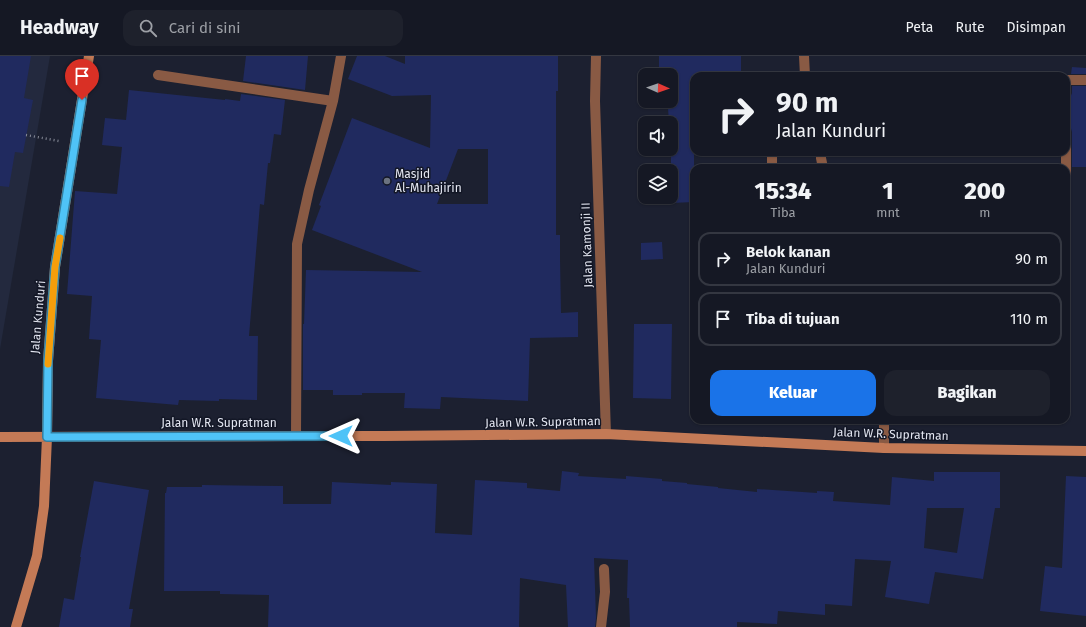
<!DOCTYPE html>
<html lang="id">
<head>
<meta charset="utf-8">
<style>
  :root { --surface:#151824; --page:#1e212c; --text:#f1f3f6; --muted:#9da0a6; --line:#343741; --accent:#1a73e8 }
  body { margin:0; font-family:"Fira Sans",sans-serif; background:var(--page); color:var(--text); height:100vh; display:flex; flex-direction:column; font-size:15px; white-space:nowrap }
  * { box-sizing:border-box; margin:0 }
  p { font-size:13px; color:var(--muted) }
  .icon { flex:none; width:22px; height:22px; fill:none; stroke:currentColor; stroke-width:2; stroke-linecap:round; stroke-linejoin:round }
  .map { position:relative; flex:1; overflow:hidden }
  .sheet { position:absolute; left:690px; top:108px; width:380px; height:260px; display:flex; flex-direction:column; background:var(--surface); border-radius:12px; box-shadow:0 1px 3px #0004,0 0 0 1px var(--line) }
  .sheet>* { flex:none }
  .top-card { position:absolute; left:690px; top:16px; width:380px; height:84px; border-radius:12px; box-shadow:0 1px 3px #0004,0 0 0 1px var(--line); background:#151824; color:var(--text); overflow:hidden }
  .needle { width:26px; rotate:92deg }
  .tools { position:absolute; left:638px; top:12px; display:grid; gap:8px }
  .tools a { display:grid; place-items:center; width:40px; height:40px; border-radius:8px; background:var(--surface); box-shadow:0 1px 3px #0004,0 0 0 1px var(--line); font-size:20px }
  .pin { position:absolute; display:grid; place-items:center; width:34px; height:34px; color:#fff; margin:-41px -17px; border-radius:50% 50% 50% 0; rotate:-45deg; box-shadow:0 0 4px #0007 }
  .pin .icon { rotate:45deg }
  .me { position:absolute; width:44px; margin:-22px; rotate:270deg; stroke-linejoin:round; filter:drop-shadow(0 0 3px #0008) }
  .turn { display:flex; align-items:center; gap:14px; height:84px; padding:0 20px; font-size:18px }
  .turn .icon { width:52px; height:52px; stroke-width:2.5 }
  .turn b { display:block; font-size:28px; line-height:34px }
  .eta { display:flex; justify-content:space-evenly; align-items:center; height:68px; text-align:center }
  .eta b { font-size:24px; font-weight:800; line-height:28px }
  .button { display:flex; gap:8px; margin-top:auto; padding:8px 20px }
  .button a { flex:1; height:46px; border-radius:12px; background:var(--accent); color:#fff; font-size:16px; font-weight:800; line-height:46px; text-align:center }
  .button a+a { background:var(--page); color:var(--text) }
  ul { padding:0; list-style:none }
  li { display:flex; align-items:center; gap:12px; height:54px; margin:0 8px 6px; padding:0 12px; border:2px solid var(--line); border-radius:12px }
  li div { flex:1 }
  li b { display:block; font-size:15px }
  li em { font-style:normal }
  header { display:flex; align-items:center; gap:24px; box-sizing:border-box; height:56px; padding:0 20px; background:var(--surface); border-bottom:1px solid var(--line) }
  header strong { font-size:19px }
  nav { display:flex; gap:22px; margin-inline-start:auto; font-size:14px }
  .search { width:280px; height:36px; background:var(--page); display:flex; align-items:center; gap:10px; box-sizing:border-box; padding:0 14px; border-radius:12px; color:var(--muted); font-size:15px }
  .map>svg:first-child { display:block }
  .built { fill:#23293e }
  .building { fill:#202a5f; fill-rule:evenodd }
  .lines { fill:none; stroke-linecap:round; stroke-linejoin:round }
  .path { stroke:#888c99; stroke-width:2.5; stroke-dasharray:1 3; stroke-linecap:butt }
  .lane { stroke:#895a44; stroke-width:10 }
  .street { stroke:#895a44; stroke-width:10 }
  .secondary { stroke:#c47a56; stroke-width:10 }
  .route-casing { stroke:#337fa1; stroke-width:10 }
  .route { stroke:#4fc3f7; stroke-width:7 }
  .slow { stroke:#f59e0b; stroke-width:7 }
  .worship-dot { fill:#6b7280; stroke:#131726; stroke-width:1.5 }
  .labels { text-anchor:middle; stroke-width:3; stroke-linejoin:round; paint-order:stroke }
  .poi-label { font-size:12px; fill:#e3e6f1; stroke:#131726; text-anchor:start }
  .street-label { font-size:12px; fill:#e3e6f1; stroke:#131726 }
</style>
</head>
<body>
<header>
<strong>Headway</strong>
<div class="search"><svg class="icon" aria-label="search" viewBox="0 0 24 24"><circle cx="10" cy="10" r="6"/><path d="M15 15l6 6"/></svg>Cari di sini</div>
<nav><a>Peta</a><a>Rute</a><a>Disimpan</a></nav>
</header>
<div class="map">
<svg width="1086" height="571" viewBox="0 0 1086 571">
  <rect width="100%" height="100%" fill="#1c2030"/>
  <path class="built" d="M0 0H50L0 293Z"/>
  <path class="building" d="M0 0H31L24 42 33 44 23 97 15 96 9 131 0 130Z
    M246 0H308L305 34 243 25Z
    M357 0H385L405 8V0H558V35H556V179H560V203L561 257 578 256V281L530 282 528 345 441 341 440 353 404 352 405 337H362V339H333V334H303V268H304L306 214 422 216 312 174 321 150 319 149 352 62 430 92 431 39 392 40 348 23ZM458 93H488V148H437Z
    M659 0H741V18H734V20H691L694 91V146L671 147V67H669L668 52H671V19H659Z
    M1072 11 1086 12V18H1071Z
    M1072 30H1086V111H1072V76L1070 69H1069L1070 42 1072 37Z
    M129 34 225 44V43L240 45 241 38 285 44 281 79 274 78 270 107H268L264 149 260 148 249 280H258L257 344 219 343V345L179 344 178 349 96 342 101 284 89 283 92 240 67 238 75 135 117 138 122 91 102 89 105 62 126 64Z
    M662 186 663 203 641 204V187Z
    M634 268H672L671 343 633 342Z
    M562 415 579 417 578 420 626 423V420L662 423V425L687 427V428L718 431V432L757 436V433L817 437V435L834 436 833 445 890 449 892 421 934 425V416H1000V452H995L983 523 935 516 929 548 885 541 891 505 855 503 852 550 825 548V559L778 555 777 568 737 566V571H630L629 542H627L628 504 594 502 596 562 595 571H568L566 529 520 522 519 571H268L269 539 220 538V535H164L165 437H166L167 431H202V429L283 430V448H331L332 426 391 429V426L437 428 435 477 472 479 475 424 527 427V432L560 435ZM927 452H964L957 497 924 492Z
    M1066 420 1086 421V560L1040 555 1045 510 1062 512Z
    M94 425 149 434 129 553H133L130 571H59L64 542 74 544 81 501H80Z"/>
  <g class="lines">
    <path class="path" d="M26 79 59 85"/>
    <path class="lane" d="M1066 24H1086
      M1066 37V24
      M1066 76V138"/>
    <path class="street" d="M596 0 595 45 606 378
      M804 0 805 20
      M158 19 333 45
      M821 96V102L823 112
      M772 112V96
      M296 380 297 188 309 134 333 45 341 0
      M884 392V364
      M601 571 605 536 604 513"/>
    <path class="secondary" d="M0 381 296 380H385L606 378 884 392 1086 395
      M16 571 37 500 44 450 47 381 48 305 55 211 89 0"/>
  </g>
  <g class="lines">
    <g class="route-casing">
      <path id="route" d="M82 44 55 211 48 305 47 381 341 380"/>
    </g>
    <use href="#route" class="route"/>
    <path class="slow" d="M48 308 55 211 60 182"/>
  </g>
  <circle class="worship-dot" cx="387" cy="125" r="4"/>
  <g class="labels">
    <g class="poi-label">
      <text x="395" y="122">Masjid<tspan x="395" dy="14">Al-Muhajirin</tspan></text>
    </g>
    <g class="street-label">
      <text transform="translate(587 189) rotate(-92)" y="4">Jalan Kamonji II</text>
      <text transform="translate(38 261) rotate(-85)" y="4">Jalan Kunduri</text>
      <text transform="translate(543 366) rotate(-1)" y="4">Jalan W.R. Supratman</text>
      <text x="219" y="371">Jalan W.R. Supratman</text>
      <text transform="translate(891 378) rotate(2)" y="4">Jalan W.R. Supratman</text>
    </g>
  </g>
</svg>
<div class="tools">
<a><svg class="needle" viewBox="-14 -14 28 28"><path d="M0-13l5 13h-10z" fill="#e53935"/><path d="M0 13l5-13h-10z" fill="#9da0a6"/></svg></a>
<a><svg class="icon" aria-label="sound" viewBox="0 0 24 24"><path d="M4 9h4l5-4v14l-5-4H4zM17 9q2 3 0 6"/></svg></a>
<a><svg class="icon" aria-label="layers" viewBox="0 0 24 24"><path d="M12 4l9 5-9 5-9-5zM3 14l9 5 9-5"/></svg></a>
</div>
<div class="pin" style="left:82px;top:44px;background:#d93025"><svg class="icon" aria-label="arrive" viewBox="0 0 24 24"><path d="M6 21V4h12l-3 4 3 4H6"/></svg></div>
<svg class="me" style="left:341px;top:380px" viewBox="-20 -20 40 40"><path d="M0-17L14 15 0 8-14 15z" fill="#4fc3f7" stroke="#fff" stroke-width="4"/></svg>
<div class="top-card">
<div class="turn"><svg class="icon" aria-label="right" viewBox="0 0 24 24"><path d="M7 20v-9h11M14 6l5 5-5 5"/></svg><div><b>90 m</b>Jalan Kunduri</div></div>
</div>
<section class="sheet">
<div class="eta">
<div><b>15:34</b><p>Tiba</p></div>
<div><b>1</b><p>mnt</p></div>
<div><b>200</b><p>m</p></div>
</div>
<ul>
<li><svg class="icon" aria-label="right" viewBox="0 0 24 24"><path d="M7 20v-9h11M14 6l5 5-5 5"/></svg><div><b>Belok kanan</b><p>Jalan Kunduri</p></div><em>90 m</em></li>
<li><svg class="icon" aria-label="arrive" viewBox="0 0 24 24"><path d="M6 21V4h12l-3 4 3 4H6"/></svg><div><b>Tiba di tujuan</b></div><em>110 m</em></li>
</ul>
<div class="button"><a>Keluar</a><a>Bagikan</a></div>
</section>
</div>
</body>
</html>
